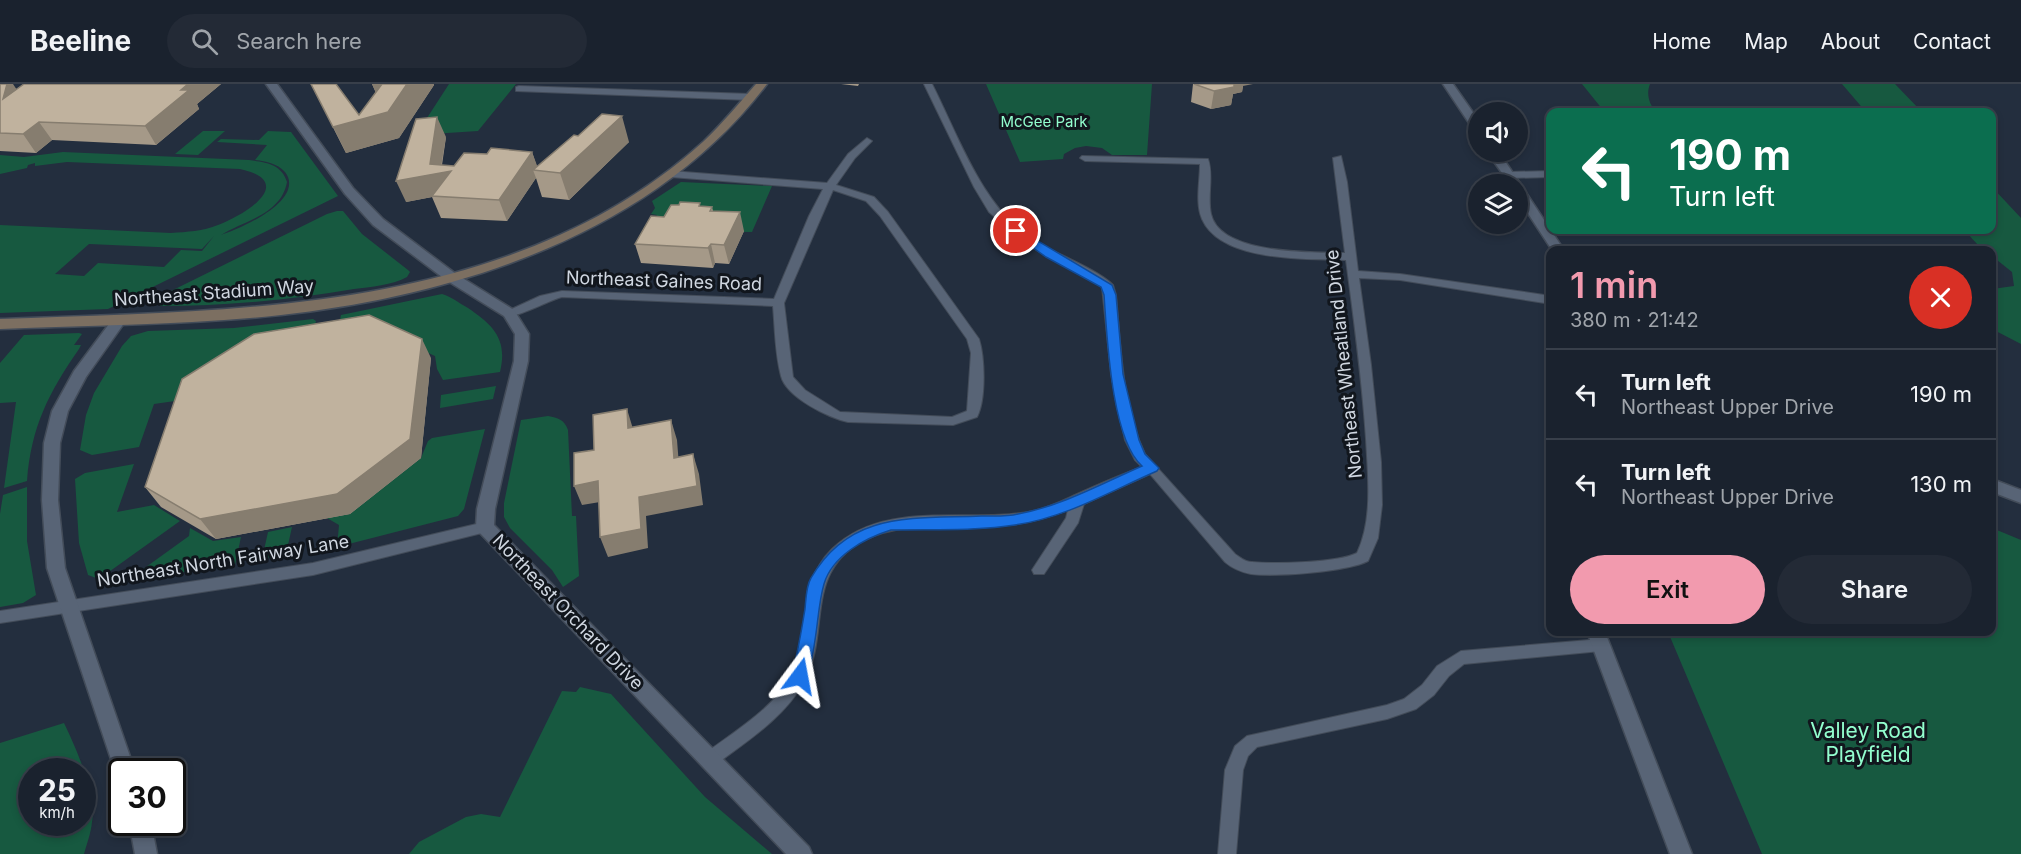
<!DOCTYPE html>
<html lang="en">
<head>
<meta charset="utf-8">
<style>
  :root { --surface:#1a222e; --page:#232a36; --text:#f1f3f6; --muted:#9fa4aa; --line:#383f4a; --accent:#f29aae }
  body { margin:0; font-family:Inter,sans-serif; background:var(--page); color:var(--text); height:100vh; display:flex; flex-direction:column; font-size:22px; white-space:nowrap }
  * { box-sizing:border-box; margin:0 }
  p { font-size:20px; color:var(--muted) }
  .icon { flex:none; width:33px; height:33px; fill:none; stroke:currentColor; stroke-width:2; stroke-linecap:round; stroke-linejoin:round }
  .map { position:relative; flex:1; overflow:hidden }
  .panel { position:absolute; left:1546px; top:162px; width:450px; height:390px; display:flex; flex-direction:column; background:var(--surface); border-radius:12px; box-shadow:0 3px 9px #0003,0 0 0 2px var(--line) }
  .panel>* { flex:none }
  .hud { position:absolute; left:1546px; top:24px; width:450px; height:126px; border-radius:12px; box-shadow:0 3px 9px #0003,0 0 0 2px var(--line); background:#0b6e4f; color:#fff; overflow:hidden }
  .buttons { position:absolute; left:1468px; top:18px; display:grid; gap:12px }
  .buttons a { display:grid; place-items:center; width:60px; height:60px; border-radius:50%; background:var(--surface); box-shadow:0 3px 9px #0003,0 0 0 2px var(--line); font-size:30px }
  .speed { position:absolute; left:18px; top:674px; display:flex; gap:12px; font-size:30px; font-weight:700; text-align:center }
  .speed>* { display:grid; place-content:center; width:78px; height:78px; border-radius:50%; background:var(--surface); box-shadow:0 3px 9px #0003,0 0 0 2px var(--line); line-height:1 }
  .speed small { font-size:15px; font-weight:400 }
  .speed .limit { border:3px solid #111; border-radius:9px; background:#fff; color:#111 }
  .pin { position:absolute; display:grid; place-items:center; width:51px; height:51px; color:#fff; margin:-26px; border:3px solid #fff; border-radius:50%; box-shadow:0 2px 6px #0007 }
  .me { position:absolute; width:66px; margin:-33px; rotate:13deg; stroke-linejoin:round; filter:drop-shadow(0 0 4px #0008) }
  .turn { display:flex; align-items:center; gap:21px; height:126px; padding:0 24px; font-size:27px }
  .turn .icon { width:78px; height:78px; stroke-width:2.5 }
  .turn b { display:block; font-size:42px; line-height:51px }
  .round { display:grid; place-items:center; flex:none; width:63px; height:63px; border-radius:32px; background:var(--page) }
  .head { display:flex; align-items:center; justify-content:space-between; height:102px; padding:0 24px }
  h1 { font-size:36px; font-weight:600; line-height:45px; color:var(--accent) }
  .action { display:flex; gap:12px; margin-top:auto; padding:12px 24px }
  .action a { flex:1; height:69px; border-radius:36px; background:var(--accent); color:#111; font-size:24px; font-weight:600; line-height:69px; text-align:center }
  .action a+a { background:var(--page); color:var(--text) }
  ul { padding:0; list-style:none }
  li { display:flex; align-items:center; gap:18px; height:90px; padding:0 24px; border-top:2px solid var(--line) }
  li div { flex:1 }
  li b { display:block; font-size:22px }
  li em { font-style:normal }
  header { display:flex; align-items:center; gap:36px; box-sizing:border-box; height:84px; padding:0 30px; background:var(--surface); border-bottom:2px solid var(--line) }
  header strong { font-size:28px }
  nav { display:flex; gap:33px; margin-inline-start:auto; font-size:21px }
  .search { width:420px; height:54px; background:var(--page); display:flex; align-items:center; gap:15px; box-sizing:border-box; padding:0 21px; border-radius:33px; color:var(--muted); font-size:22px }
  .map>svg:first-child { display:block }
  .green { fill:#175940; fill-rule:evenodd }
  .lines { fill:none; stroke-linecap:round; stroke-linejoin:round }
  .minor-casing { stroke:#434c59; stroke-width:2 }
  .tertiary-casing { stroke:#434c59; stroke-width:3 }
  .secondary-casing { stroke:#434c59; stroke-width:3 }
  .minor { fill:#586476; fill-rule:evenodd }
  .tertiary { fill:#586476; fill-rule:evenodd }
  .secondary { fill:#7c6f61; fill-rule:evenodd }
  .wall { fill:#a59988 }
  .shaded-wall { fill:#867d6f }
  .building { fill:#c0b29e; stroke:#867d6f; stroke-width:1.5 }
  .route { fill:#1a73e8; stroke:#114b97; stroke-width:1.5 }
  .labels { text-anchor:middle; stroke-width:6; stroke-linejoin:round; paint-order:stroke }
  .far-park-label { font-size:15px; fill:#92fece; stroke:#11161d }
  .street-label { font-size:18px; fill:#d0d7e1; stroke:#11161d }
  .near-park-label { font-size:21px; fill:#92fece; stroke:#11161d }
</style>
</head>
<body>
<header>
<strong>Beeline</strong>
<div class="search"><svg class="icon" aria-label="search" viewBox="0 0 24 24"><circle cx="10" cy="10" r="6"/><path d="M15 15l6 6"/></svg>Search here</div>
<nav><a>Home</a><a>Map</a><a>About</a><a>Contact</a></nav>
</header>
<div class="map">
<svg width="2021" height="770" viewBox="0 0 2021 770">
  <rect width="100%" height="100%" fill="#232e3e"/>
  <path class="green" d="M449 0H516L478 47 416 51Z
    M986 0H1152L1147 71H1112L1102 64 1086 62 1075 64 1064 70 1063 75 1020 78Z
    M1582 0H1650C1646 10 1649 20 1656 28H1612L1603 26Z
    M1842 0H1895L1922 28H1866Z
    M203 47H225L198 71 175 70Z
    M268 47 291 48 338 112 108 225 0 229V141L171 149C187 148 203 147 218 141 245 131 298 98 240 85L67 78 35 82V79L28 81 27 84 0 90V71L24 73 63 68 249 76C265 78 282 80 287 98 281 131 243 137 221 151 239 145 298 120 288 93 283 81 267 77 255 76L267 61 217 58 221 55 259 56ZM214 152 202 167 181 166 164 183 98 179 84 192 55 190 89 160 202 165Z
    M681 98 772 102 752 148 642 147 646 140H652L657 131 651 130 655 124 652 117Z
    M1992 103 2021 134V260L1992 245V205L2014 202 2012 188 1992 172V166C1979 166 1973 155 1965 146H1992Z
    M337 127H343L362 150 408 186 410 188 407 193C393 201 370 203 354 205 290 216 225 222 160 222L159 215 173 206 327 130Z
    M442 210C452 213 459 219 468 224 493 241 508 255 500 288L443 296 437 285 435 272 375 245 337 250 341 231Z
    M313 235 316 237 313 250 189 315 154 320 139 363 92 371 80 366 86 331 94 309 122 262 131 252 148 247 234 244Z
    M79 249 82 250 74 261H81L79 265C49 308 31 343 27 397L4 404 16 318 0 319V279L24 251Z
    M496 302 493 315 440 324 441 311Z
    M548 332C558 334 564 335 568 346L572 432H576L579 492 563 503 552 486 510 444 504 433V419L521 336Z
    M485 345 464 425 458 432 337 463 339 441 327 434 350 430 421 374 428 357 432 354Z
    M134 380 117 428 154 421 180 437 99 495 88 491 79 459 75 395 85 389Z
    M27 403V457L36 511 23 519 0 523V430L3 411Z
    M292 443 286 470 262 475 268 448Z
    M190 444 213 457 241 453 235 481 128 496 189 452Z
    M1992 444 2021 456V770H1762L1668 548H1992Z
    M580 603 611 610 705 713 772 770H409L419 758 466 733 481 730 500 733 562 607 576 608Z
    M64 639C76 664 97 711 92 738 91 749 87 759 84 770H0V659ZM32 687H82V738H32Z"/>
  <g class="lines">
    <g class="minor-casing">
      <path id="minor" d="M924 0H932C959 53 982 123 1033 156 1054 169 1097 185 1113 201L1116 211C1121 264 1122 322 1145 370L1235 470C1241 474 1245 478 1252 478 1275 480 1338 479 1357 469 1373 435 1368 393 1366 355 1362 295 1354 236 1346 176 1306 175 1221 178 1202 135 1195 119 1200 97 1200 80L1085 77 1080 74 1082 72 1208 75C1214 91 1207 112 1211 130 1220 171 1312 168 1345 169L1333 74 1341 72 1347 98 1358 187 1400 190 1551 212V220L1400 196 1359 194 1371 281 1381 378 1382 421 1378 454 1368 477C1346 488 1275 493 1251 490 1241 488 1232 484 1225 478L1150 390 1084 420 1078 439 1044 490H1034L1032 486 1066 434 1068 426C1048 433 1028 440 1007 441 960 445 905 435 863 457 803 489 831 550 804 598 784 634 747 657 715 681L709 684 703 681 701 676 703 671C732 649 778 622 793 588 811 548 797 499 832 465 885 414 968 440 1033 427 1048 424 1062 417 1075 411 1097 401 1120 391 1142 383L1135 376 1125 356 1111 290 1102 203 1024 159 989 128 974 103Z
        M519 2 750 10 755 13 750 16 516 7V3Z
        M867 54 872 57 855 74 836 101 874 113 888 128 979 255C985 274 986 316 977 333L953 341 848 338C829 334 786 313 781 292 775 270 775 245 773 222L562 213C547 217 518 234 505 232L503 229 540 212 562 207 774 215 809 132 823 105 671 93 666 90 671 87 827 99 848 70ZM833 106 866 117 880 132 967 255 971 269 967 327 952 333 840 328 805 306 793 293 784 219Z
        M1551 87V93L1509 94 1504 91 1509 88Z
        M485 438 490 439 492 443 490 447 313 491 0 539V527L313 479Z
        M1601 555 1607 556 1609 561 1607 566 1601 567 1464 580 1449 592 1434 611 1416 625 1387 635 1257 663 1248 672 1243 686 1236 770H1218L1225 686 1235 662 1247 652 1387 621 1404 615 1422 601 1437 582 1461 567Z"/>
    </g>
    <g class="tertiary-casing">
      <path id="tertiary" d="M266 0H277L353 104 383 135 456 190 514 226 529 250 528 277 495 425 494 441 809 763 812 770H786L479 448 476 443 477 425 514 277 515 250 504 232 446 196 373 141 345 110Z
        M1443 0H1453L1479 37V49L1475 48Z
        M1487 68H1499L1564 166H1552L1518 114V100H1510Z
        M120 231 127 235 86 293 68 327 60 359 58 416 65 484 135 687H122V695L118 694 115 687 47 484 42 416 44 359 52 327 74 287 115 232Z
        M1992 395 2021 406V419L1992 408Z
        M1587 548H1605L1692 770H1670Z
        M129 738H151L157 770H135Z"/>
    </g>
    <g class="secondary-casing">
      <path id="secondary" d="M756 0H767C654 149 460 211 281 231 188 241 94 241 0 245V235C241 226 513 230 704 57 723 39 739 19 756 0Z"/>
    </g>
    <use href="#minor" class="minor"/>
    <use href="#tertiary" class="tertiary"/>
    <use href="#secondary" class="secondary"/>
  </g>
  <path class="wall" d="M0 0 17 5 24 0H221L197 20 199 25 156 61 52 56 36 69 0 67Z
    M311 0 359 31 376 9 372 0H434V1L399 54 346 69Z
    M841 0H859L858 2Z
    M1193 0 1243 2 1242 8 1233 10 1231 21 1211 25 1191 18Z
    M578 52 629 58 569 116 542 113 536 94 507 137 441 134 432 113 406 118 446 53 442 81 454 82 487 70 532 68 537 83Z
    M701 122 712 123 713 127 744 147 729 180 715 179 713 184 641 179 635 160Z
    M431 274 421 374 350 430 216 455 161 423 145 403Z"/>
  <path class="shaded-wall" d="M7 0H13L21 12 3 15Z
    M188 0H221L197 20 199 25 156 61 145 42 181 6Z
    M372 0H434V1L399 54 346 69 333 43 388 28 380 18Z
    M1232 0H1253L1243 2 1242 8 1233 10 1231 21 1211 25 1214 7Z
    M622 32 629 58 569 116 560 89Z
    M437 33 446 53 440 89 451 87 432 113 406 118 396 97 430 80Z
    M39 38 52 56 36 69 23 50Z
    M532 68 539 87 533 86 536 94 507 137 499 116Z
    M740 128 744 147 729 180 724 161Z
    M711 160 715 179 713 184 708 164Z
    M422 255 431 274 421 374 350 430 216 455 200 435Z
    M627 325 633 345 628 344Z
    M671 336 677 356 680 394 674 374Z
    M693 370 699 390 703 421 646 432 648 464 608 473 600 453 639 413Z
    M598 397 606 417 582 421 574 402Z"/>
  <path class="building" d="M0 0H7L3 15 24 0H188L181 6H189L145 42 39 38 23 50 0 49Z
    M311 0H336L359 31 382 0H407L388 28 333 43Z
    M1194 0H1234V3L1214 7Z
    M602 30 622 32 560 89 533 86 574 51 578 52Z
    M437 33 430 80 454 82 464 69 487 70 491 64 532 68 499 116 432 112 451 87 396 97 416 35Z
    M680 118 700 119 699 122 712 123 710 127 740 128 724 161 711 160 708 164 635 160 651 132 664 133 671 121H679Z
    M369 231 422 255 410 355 337 410 200 435 145 403 182 295 254 250Z
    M627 325 628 344 671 336 674 374 693 370 697 402 639 413 641 445 600 453 598 397 574 402V369L594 366 593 331Z"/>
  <path class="route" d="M1016 144 1112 201 1116 211 1123 290 1139 356 1145 370 1159 384 1157 387C1111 407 1065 434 1015 441 977 447 931 445 891 446 865 454 832 472 824 500 819 517 818 538 815 556 813 570 811 584 805 597L800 599 794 597 791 592C798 570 801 548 805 525 806 515 806 502 811 494 850 426 914 435 981 432 993 432 1006 433 1018 430 1061 422 1101 400 1142 382 1111 355 1107 251 1104 211L1101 203 1046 173 1012 149V145Z"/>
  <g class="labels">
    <g class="far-park-label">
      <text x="1044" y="43">McGee Park</text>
    </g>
    <g class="street-label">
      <text transform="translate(664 197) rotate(2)" y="6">Northeast Gaines Road</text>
      <text transform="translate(214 209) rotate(-4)" y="6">Northeast Stadium Way</text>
      <text transform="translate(1344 280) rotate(-96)" y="6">Northeast Wheatland Drive</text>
      <text transform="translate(223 477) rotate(-9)" y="6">Northeast North Fairway Lane</text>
      <text transform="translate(568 528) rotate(46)" y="6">Northeast Orchard Drive</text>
    </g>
    <g class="near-park-label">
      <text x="1868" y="654">Valley Road<tspan x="1868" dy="24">Playfield</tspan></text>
    </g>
  </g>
</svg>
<div class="buttons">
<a><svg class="icon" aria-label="sound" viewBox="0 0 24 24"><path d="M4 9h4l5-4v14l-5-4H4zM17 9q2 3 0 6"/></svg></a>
<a><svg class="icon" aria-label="layers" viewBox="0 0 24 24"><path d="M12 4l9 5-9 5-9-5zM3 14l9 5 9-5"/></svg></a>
</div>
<div class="speed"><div>25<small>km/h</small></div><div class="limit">30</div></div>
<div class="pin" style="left:1016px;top:147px;background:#d93025"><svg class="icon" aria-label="arrive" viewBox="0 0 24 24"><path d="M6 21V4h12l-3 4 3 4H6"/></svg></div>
<svg class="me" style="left:800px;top:592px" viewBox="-20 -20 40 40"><path d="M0-17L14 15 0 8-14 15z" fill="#1a73e8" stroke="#fff" stroke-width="4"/></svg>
<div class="hud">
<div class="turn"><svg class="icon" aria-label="left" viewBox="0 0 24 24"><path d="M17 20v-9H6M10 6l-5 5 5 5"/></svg><div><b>190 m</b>Turn left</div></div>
</div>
<section class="panel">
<div class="head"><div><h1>1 min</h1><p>380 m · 21:42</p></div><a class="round" style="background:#d93025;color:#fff"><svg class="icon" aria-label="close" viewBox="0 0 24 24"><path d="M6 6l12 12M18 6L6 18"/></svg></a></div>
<ul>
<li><svg class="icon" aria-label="left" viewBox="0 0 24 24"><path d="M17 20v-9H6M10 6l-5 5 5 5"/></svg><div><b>Turn left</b><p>Northeast Upper Drive</p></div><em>190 m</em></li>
<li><svg class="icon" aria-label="left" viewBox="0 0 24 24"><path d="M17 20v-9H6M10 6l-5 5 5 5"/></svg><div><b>Turn left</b><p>Northeast Upper Drive</p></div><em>130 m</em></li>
</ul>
<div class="action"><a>Exit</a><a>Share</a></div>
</section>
</div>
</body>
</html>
